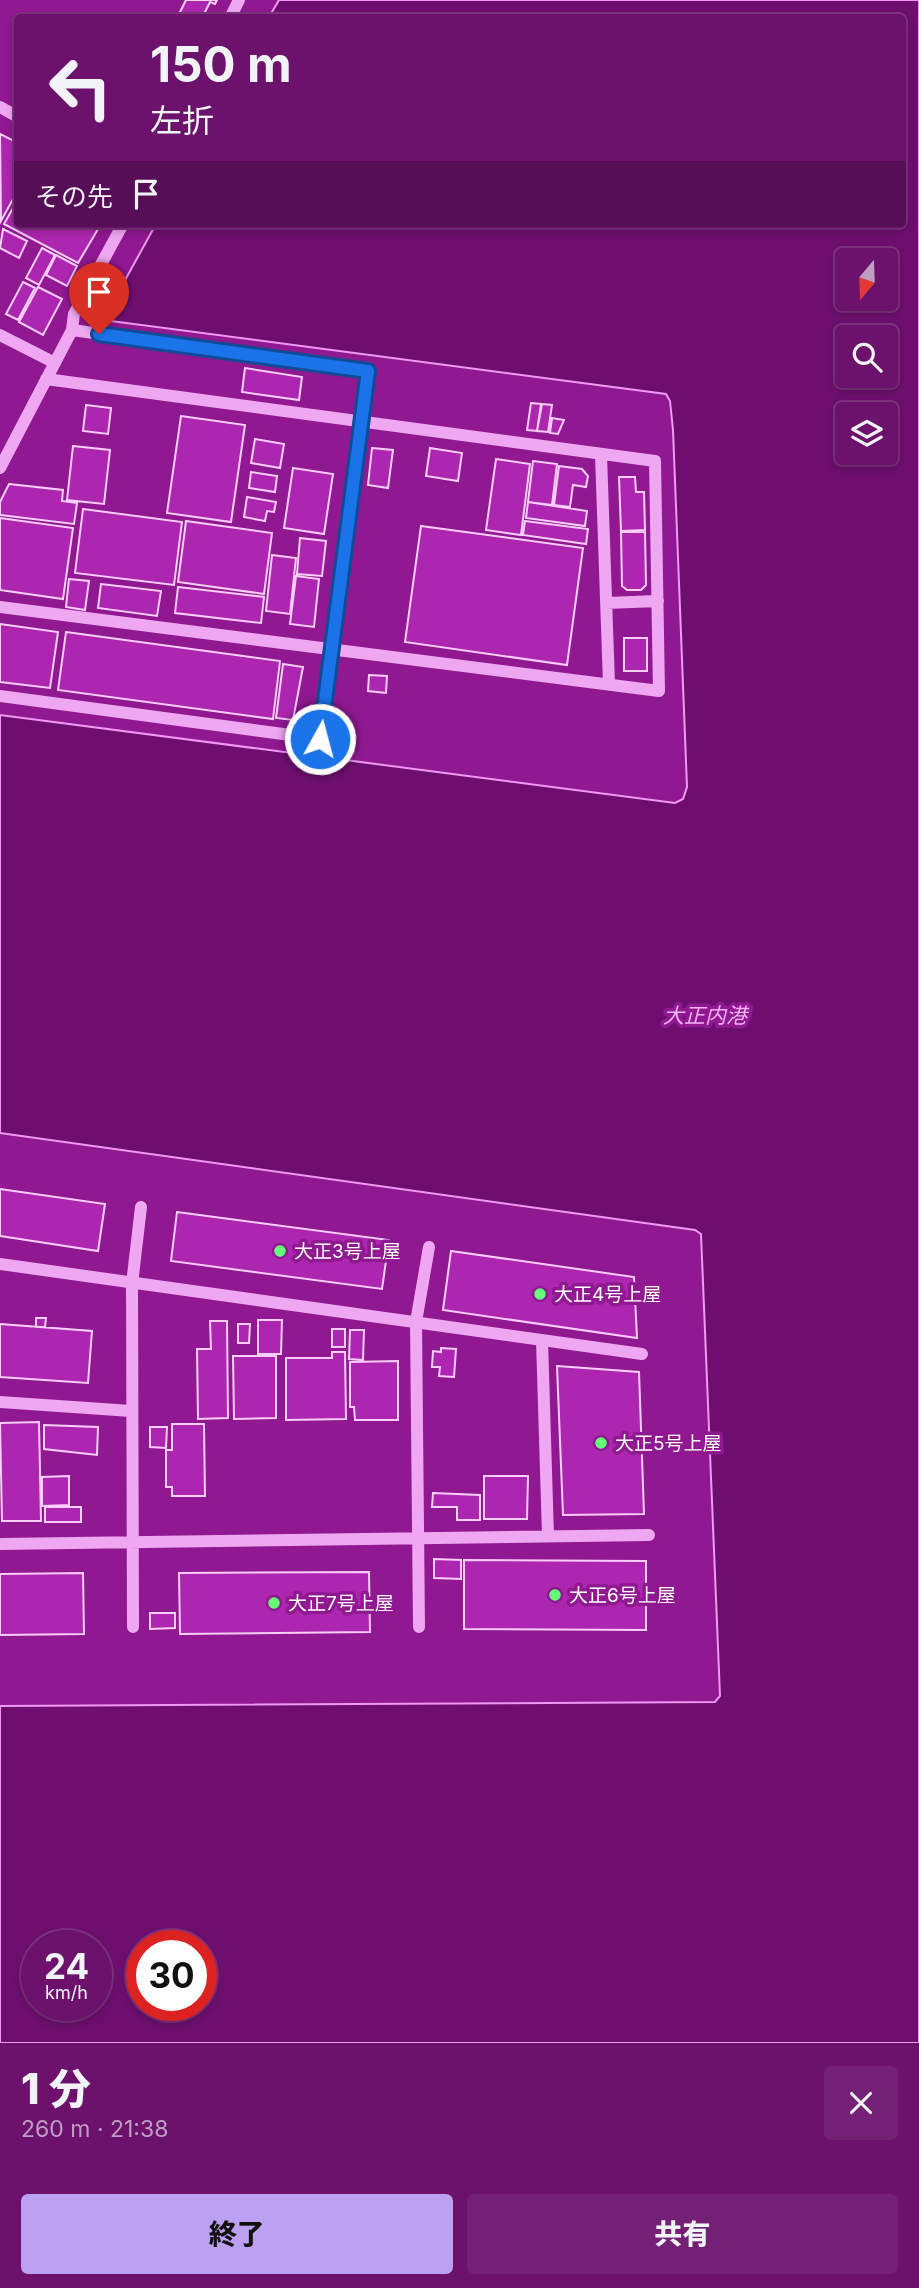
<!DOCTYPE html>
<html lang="ja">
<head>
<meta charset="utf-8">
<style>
  :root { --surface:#6c126d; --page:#742075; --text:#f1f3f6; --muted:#be9ec2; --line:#7f3280; --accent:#bca0f2 }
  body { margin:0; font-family:Inter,"Noto Sans JP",sans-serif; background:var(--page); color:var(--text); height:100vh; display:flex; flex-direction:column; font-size:26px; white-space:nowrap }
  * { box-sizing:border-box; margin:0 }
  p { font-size:23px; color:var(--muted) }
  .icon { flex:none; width:38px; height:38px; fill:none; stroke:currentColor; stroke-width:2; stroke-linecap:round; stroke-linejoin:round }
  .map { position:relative; height:2043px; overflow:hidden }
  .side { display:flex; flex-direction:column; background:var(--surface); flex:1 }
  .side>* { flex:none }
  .banner { position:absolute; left:14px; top:14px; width:892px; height:214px; border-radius:7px; box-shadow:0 4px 10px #0003,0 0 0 2px var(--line); background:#6c126d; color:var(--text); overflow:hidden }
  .needle { width:46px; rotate:199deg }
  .buttons { position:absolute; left:835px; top:248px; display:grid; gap:14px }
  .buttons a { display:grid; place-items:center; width:63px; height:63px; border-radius:7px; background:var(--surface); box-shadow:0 4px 10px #0003,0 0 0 2px var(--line); font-size:35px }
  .speed { position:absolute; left:21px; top:1930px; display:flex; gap:14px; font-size:35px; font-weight:700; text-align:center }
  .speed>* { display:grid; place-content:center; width:91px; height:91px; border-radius:50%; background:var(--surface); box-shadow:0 4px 10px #0003,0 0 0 2px var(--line); line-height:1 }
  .speed small { font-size:18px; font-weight:400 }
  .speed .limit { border:10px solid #d22; background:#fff; color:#111 }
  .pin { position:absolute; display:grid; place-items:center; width:60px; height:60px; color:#fff; margin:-72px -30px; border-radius:50% 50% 50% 0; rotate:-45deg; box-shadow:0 0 7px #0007 }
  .pin .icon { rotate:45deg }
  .me { position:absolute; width:77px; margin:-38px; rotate:7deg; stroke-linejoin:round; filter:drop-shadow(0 0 5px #0008) }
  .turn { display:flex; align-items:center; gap:24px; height:147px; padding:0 21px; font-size:32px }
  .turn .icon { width:91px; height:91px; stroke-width:2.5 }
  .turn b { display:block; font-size:49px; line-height:60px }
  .then { display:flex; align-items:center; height:66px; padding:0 21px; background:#0003; gap:14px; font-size:26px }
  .round { display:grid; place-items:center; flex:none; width:74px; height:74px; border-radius:7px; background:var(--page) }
  .overview { display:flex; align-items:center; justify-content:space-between; height:119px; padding:0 21px }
  h1 { font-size:42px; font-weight:800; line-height:52px }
  .cta { display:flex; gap:14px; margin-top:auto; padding:14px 21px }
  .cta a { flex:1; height:80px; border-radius:7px; background:var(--accent); color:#111; font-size:28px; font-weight:800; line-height:80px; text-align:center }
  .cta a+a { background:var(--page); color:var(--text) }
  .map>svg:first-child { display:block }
  .water { fill:#6e0f6f; stroke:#ef99f2; stroke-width:2; fill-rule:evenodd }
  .building { fill:#ad26b0; stroke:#facdfb; stroke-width:2 }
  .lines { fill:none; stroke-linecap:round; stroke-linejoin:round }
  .minor { stroke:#eea7f0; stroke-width:12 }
  .route-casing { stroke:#114b97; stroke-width:18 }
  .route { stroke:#1a73e8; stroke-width:12 }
  .poi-dot { fill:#65ff7a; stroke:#901891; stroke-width:2.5 }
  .labels { text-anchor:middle; stroke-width:7; stroke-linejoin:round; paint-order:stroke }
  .poi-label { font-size:19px; fill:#fff; stroke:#901891; text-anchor:start }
  .water-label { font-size:21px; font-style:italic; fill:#f4b3f7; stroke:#901891 }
</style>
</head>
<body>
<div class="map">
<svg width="919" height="2043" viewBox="0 0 919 2043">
  <rect width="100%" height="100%" fill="#901891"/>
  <path class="water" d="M279 0H919V2043H0V1706L715 1702 720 1696 701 1234 695 1230 0 1133V715L675 803 683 799 687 787 673 430 670 401 666 394 103 320 156 224H903V18L269 17ZM847 261H886V299H847ZM847 338H886V376H847ZM847 415H886V453H847ZM37 1946H96V2006H37ZM142 1946H201V2006H142Z"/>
  <path class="building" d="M186 0H217L215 4 210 2 202 18H177Z
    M0 134 18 143V190L1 221Z
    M18 199V224H101L78 263 4 224Z
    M3 229 27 241 19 258 0 248Z
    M42 248 55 255 39 285 26 278Z
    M56 255 77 266 67 286 46 275Z
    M23 282 35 288 18 320 6 314Z
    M38 287 62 299 43 335 19 322Z
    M245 368 302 377 299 400 242 392Z
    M531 403 541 404 537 431 527 430Z
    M542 404 552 405 548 432 537 431Z
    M86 405 111 408 108 434 83 431Z
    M181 416 245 425 231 522 167 513Z
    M552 418 564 420 558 434 550 433Z
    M255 439 284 444 280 468 251 463Z
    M73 446 110 450 104 504 67 500Z
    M372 448 393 450 388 488 368 485Z
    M430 448 462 453 458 481 426 476Z
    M496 459 530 464 521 535 486 530Z
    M533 461 557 464 552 505 528 502Z
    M559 466 582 469 588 476 586 487 573 485 570 507 554 505Z
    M293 468 333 474 324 534 284 528Z
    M251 472 277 476 275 492 249 488Z
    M619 477H635L636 492H644L645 530 621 531Z
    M9 484 63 490 62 501 77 503 74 524 0 515V502Z
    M247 497 276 502 274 512 267 511 265 521 244 517Z
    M528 502 587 511 585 526 526 518Z
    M83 509 182 522 174 585 75 573Z
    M0 518 73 528 63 599 0 590Z
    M186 521 272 533 264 594 178 582Z
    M525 521 588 529 586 544 523 535Z
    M421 526 583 548 567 665 405 642Z
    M621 532H645L646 585 641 590H627L622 586Z
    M300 538 326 541 322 576 297 574Z
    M272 555 296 558 290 614 266 611Z
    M296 576 319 579 314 627 290 624Z
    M69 579 89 581 85 610 66 607Z
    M101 584 161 591 157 616 98 608Z
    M178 587 264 597 261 623 175 613Z
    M0 624 58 632 50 688 0 682Z
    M66 632 280 661 273 719 58 690Z
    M624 638H647V671H624Z
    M283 664 303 667 293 720 276 718Z
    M369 675 387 676 386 693 368 691Z
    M0 1189 105 1204 98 1251 0 1236Z
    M177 1212 389 1240 382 1289 171 1261Z
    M451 1251 634 1277 637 1338 443 1310Z
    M36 1318H46L45 1327H36Z
    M258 1320H282L281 1354H258Z
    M210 1321H227L228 1418 198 1419 197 1349H211Z
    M0 1324 92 1331 88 1383 0 1377Z
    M238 1324H250L249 1343H238Z
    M332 1329H345V1347H332Z
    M350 1330H364L363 1360 349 1359Z
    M441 1348 456 1349 454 1377 439 1376 440 1367H432L433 1351 441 1352Z
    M332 1352H345L346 1419 286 1420V1358H332Z
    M233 1356H276V1418L234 1419Z
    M398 1361V1420H355L354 1407H350V1362Z
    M557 1366 639 1372 644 1514 563 1515Z
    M39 1422 41 1521H2L0 1423Z
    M172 1424H204L205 1496H172V1487H166V1450H172Z
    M44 1425 98 1427 97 1455 44 1449Z
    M150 1427H167L166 1448 150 1447Z
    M69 1476V1505L42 1506V1477Z
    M484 1476H528L527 1519H484Z
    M433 1493 480 1495V1520H457V1507H432Z
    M45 1507H81V1522H45Z
    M434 1559 461 1560V1579L434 1578Z
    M464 1560 646 1561V1630L464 1629Z
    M369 1572 370 1632 180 1634 179 1573Z
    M83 1573 84 1634 0 1635V1574Z
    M150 1613H175V1628L150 1629Z"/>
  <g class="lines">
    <path class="minor" d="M230 18 239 0
      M0 107 18 117
      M0 335 55 363
      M601 455 609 684
      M0 468 72 330 74 314 123 224
      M606 603 658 601
      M0 607 659 691 655 461 46 379
      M0 696 320 739 368 371 72 330
      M0 1264 642 1354
      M542 1340 548 1536
      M0 1402 131 1411
      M0 1544 649 1535
      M133 1627 132 1284 141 1207
      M419 1627 416 1322 429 1247"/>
  </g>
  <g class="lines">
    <g class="route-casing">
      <path id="route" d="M99 334 368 371 320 739"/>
    </g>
    <use href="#route" class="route"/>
  </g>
  <g class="poi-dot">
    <circle cx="280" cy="1251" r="7"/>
    <circle cx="540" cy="1294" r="7"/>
    <circle cx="601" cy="1443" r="7"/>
    <circle cx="555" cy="1595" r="7"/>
    <circle cx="274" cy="1603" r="7"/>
  </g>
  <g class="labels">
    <g class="poi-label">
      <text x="294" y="1258">大正3号上屋</text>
      <text x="554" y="1301">大正4号上屋</text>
      <text x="615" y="1450">大正5号上屋</text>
      <text x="569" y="1602">大正6号上屋</text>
      <text x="288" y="1610">大正7号上屋</text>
    </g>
    <g class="water-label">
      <text x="705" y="1023">大正内港</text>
    </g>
  </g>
</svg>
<div class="buttons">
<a><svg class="needle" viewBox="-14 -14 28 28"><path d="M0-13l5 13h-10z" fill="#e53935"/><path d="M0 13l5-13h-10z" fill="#be9ec2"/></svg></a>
<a><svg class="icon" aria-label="search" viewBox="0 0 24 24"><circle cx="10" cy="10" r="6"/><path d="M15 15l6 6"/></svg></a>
<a><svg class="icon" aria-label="layers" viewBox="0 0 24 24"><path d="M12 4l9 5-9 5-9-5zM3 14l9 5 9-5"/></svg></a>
</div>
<div class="speed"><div>24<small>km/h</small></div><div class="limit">30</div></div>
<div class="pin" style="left:99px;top:334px;background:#d93025"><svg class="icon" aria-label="arrive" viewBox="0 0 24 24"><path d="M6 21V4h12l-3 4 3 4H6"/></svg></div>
<svg class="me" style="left:320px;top:739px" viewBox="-20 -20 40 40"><circle r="17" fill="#1a73e8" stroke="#fff" stroke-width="3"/><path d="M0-11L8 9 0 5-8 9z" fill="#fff"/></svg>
<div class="banner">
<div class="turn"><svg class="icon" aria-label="left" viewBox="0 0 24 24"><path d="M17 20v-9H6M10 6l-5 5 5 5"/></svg><div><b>150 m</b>左折</div></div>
<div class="then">その先<svg class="icon" aria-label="arrive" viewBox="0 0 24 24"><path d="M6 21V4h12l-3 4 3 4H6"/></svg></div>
</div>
</div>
<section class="side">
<div class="overview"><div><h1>1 分</h1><p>260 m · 21:38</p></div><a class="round"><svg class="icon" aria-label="close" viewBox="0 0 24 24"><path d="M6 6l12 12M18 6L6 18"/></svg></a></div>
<div class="cta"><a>終了</a><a>共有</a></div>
</section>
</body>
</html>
